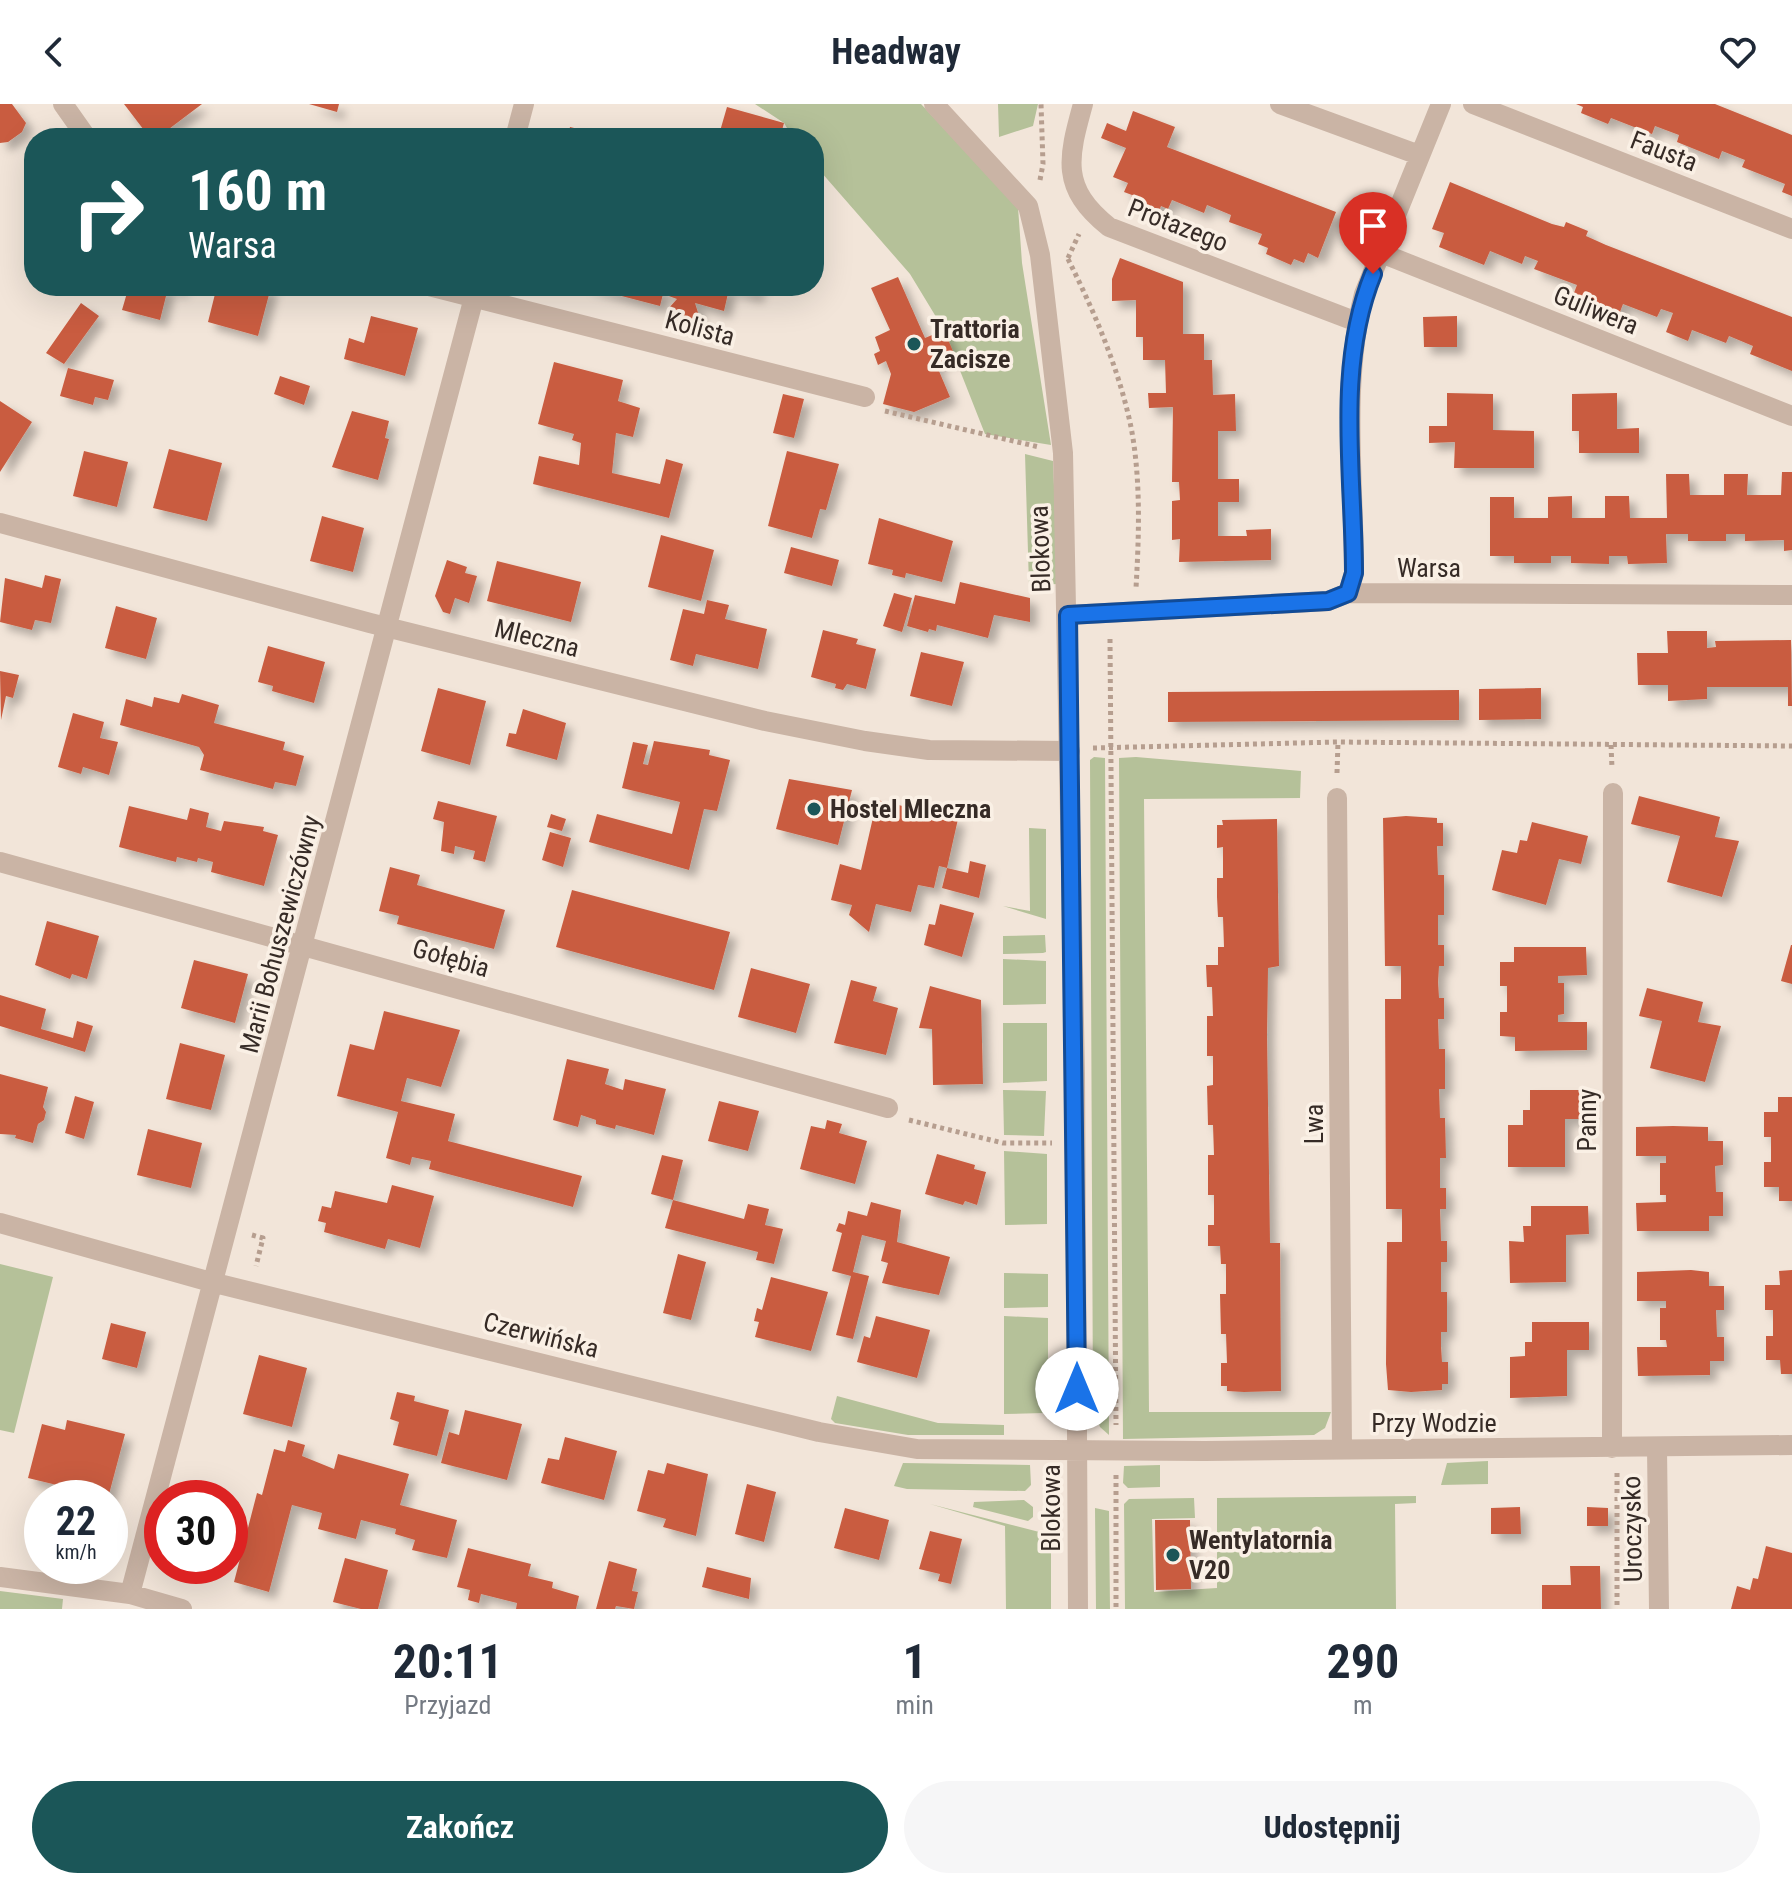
<!DOCTYPE html>
<html lang="pl">
<head>
<meta charset="utf-8">
<style>
  :root { --surface:#fff; --page:#f6f6f7; --text:#1f2937; --muted:#747a83; --accent:#1b5658 }
  body { margin:0; font-family:"Roboto Condensed",sans-serif; background:var(--page); color:var(--text); height:100vh; display:flex; flex-direction:column; font-size:30px; white-space:nowrap }
  * { box-sizing:border-box; margin:0 }
  p { font-size:26px; color:var(--muted) }
  .icon { flex:none; width:44px; height:44px; fill:none; stroke:currentColor; stroke-width:2; stroke-linecap:round; stroke-linejoin:round }
  .map { position:relative; height:1505px; overflow:hidden }
  .drawer { display:flex; flex-direction:column; background:var(--surface); flex:1 }
  .drawer>* { flex:none }
  .banner { position:absolute; left:24px; top:24px; width:800px; height:168px; border-radius:32px; box-shadow:0 8px 32px #0002; background:#1b5658; color:#fff; overflow:hidden }
  .speed { position:absolute; left:24px; top:1376px; display:flex; gap:16px; font-size:40px; font-weight:700; text-align:center }
  .speed>* { display:grid; place-content:center; width:104px; height:104px; border-radius:50%; background:var(--surface); box-shadow:0 8px 32px #0002; line-height:1 }
  .speed small { font-size:20px; font-weight:400 }
  .speed .limit { border:12px solid #d22; background:#fff; color:#111 }
  .pin { position:absolute; display:grid; place-items:center; width:68px; height:68px; color:#fff; margin:-82px -34px; border-radius:50% 50% 50% 0; rotate:-45deg; box-shadow:0 0 8px #0007 }
  .pin .icon { rotate:45deg }
  .me { position:absolute; width:88px; margin:-44px; rotate:0deg; stroke-linejoin:round; filter:drop-shadow(0 0 6px #0008) }
  .turn { display:flex; align-items:center; gap:28px; height:168px; padding:0 32px; font-size:36px }
  .turn .icon { width:104px; height:104px; stroke-width:2.5 }
  .turn b { display:block; font-size:56px; line-height:68px }
  .eta { display:flex; justify-content:space-evenly; align-items:center; height:136px; text-align:center }
  .eta b { font-size:48px; font-weight:700; line-height:56px }
  .button { display:flex; gap:16px; margin-top:auto; padding:16px 32px }
  .button a { flex:1; height:92px; border-radius:48px; background:var(--accent); color:#fff; font-size:32px; font-weight:700; line-height:92px; text-align:center }
  .button a+a { background:var(--page); color:var(--text) }
  header { display:flex; justify-content:space-between; align-items:center; height:104px; padding:0 32px; background:var(--surface); font-size:36px; font-weight:700 }
  .map>svg:first-child { display:block }
  .green { fill:#b5c199 }
  .building { fill:#c95c40; filter:url(#shadow) }
  .lines { fill:none; stroke-linecap:round; stroke-linejoin:round }
  .path { stroke:#b69e8f; stroke-width:5; stroke-dasharray:4 4; stroke-linecap:butt }
  .minor { stroke:#cab4a5; stroke-width:20 }
  .route-casing { stroke:#114b97; stroke-width:20 }
  .route { stroke:#1a73e8; stroke-width:14 }
  .poi-dot { fill:#1b5658; stroke:#faf0e5; stroke-width:3 }
  .labels { text-anchor:middle; stroke-width:7; stroke-linejoin:round; paint-order:stroke }
  .street-label { font-size:26px; fill:#362b26; stroke:#faf0e5 }
  .poi-label { font-size:26px; font-weight:bold; fill:#362b26; stroke:#faf0e5; text-anchor:start }
</style>
</head>
<body>
<header><svg class="icon" aria-label="back" viewBox="0 0 24 24"><path d="M15 5l-7 7 7 7"/></svg>Headway<svg class="icon" aria-label="heart" viewBox="0 0 24 24"><path d="M12 20l-8-8c-3-5 5-10 8-4 3-6 11-1 8 4z"/></svg></header>
<div class="map">
<svg width="1792" height="1505" viewBox="0 0 1792 1505">
  <defs>
    <filter id="shadow"><feDropShadow dx="7" dy="7" stdDeviation="4" flood-color="#0004"/></filter>
  </defs>
  <rect width="100%" height="100%" fill="#f2e5d9"/>
  <path class="green" d="M755 0H921L1018 103 1022 159 1051 341 985 330 944 226 910 170 814 60V34H793L784 19Z
    M998 0H1038L1033 22 999 33Z
    M1025 350 1053 357 1058 480 1029 481Z
    M1094 653 1105 654 1109 1331 1100 1323 1093 1304 1090 656Z
    M1136 653 1301 667 1300 694 1144 695 1149 1308H1331L1325 1324 1314 1331 1123 1335 1119 654Z
    M1029 724 1046 725V815L1003 802 1030 807Z
    M1045 831 1046 848 1043 849 1003 850V832Z
    M1003 855 1046 857V900L1003 901Z
    M1003 919H1047V977L1003 979Z
    M1003 986 1046 987 1044 1032 1004 1031Z
    M1004 1047 1047 1050V1120L1005 1121Z
    M0 1160 53 1173 14 1329 0 1326Z
    M1004 1169 1048 1170V1203L1004 1204Z
    M1004 1212 1048 1214V1302L1044 1309 1004 1310Z
    M837 1292 938 1319 1004 1321V1331H908L835 1319 831 1315Z
    M1488 1357V1380L1441 1381 1447 1359Z
    M903 1359 1030 1361 1031 1381 1025 1387 907 1385 894 1382Z
    M1160 1361V1383L1128 1384 1123 1379 1124 1362Z
    M1416 1392V1399L1395 1400 1396 1505H1125L1124 1400 1129 1395 1194 1394 1195 1414 1152 1415 1154 1488 1217 1484V1394Z
    M1024 1396 1033 1403V1413L1028 1417 973 1403 974 1398Z
    M930 1400 1047 1430 1051 1437V1505H1006L1005 1422Z
    M1095 1404 1109 1407 1110 1505H1096Z
    M0 1487 63 1495 62 1505H0Z"/>
  <path class="building" d="M0 0H12L26 19 22 28 8 38 0 39Z
    M124 0H202L157 34H150Z
    M309 0H339L337 8Z
    M1576 0H1715L1792 31V92L1782 88 1785 80 1742 63 1745 56 1722 47 1719 55 1677 38 1679 31 1655 22 1652 30 1611 14 1608 20 1581 9 1583 3Z
    M727 3 784 19 780 34H718Z
    M1133 7 1175 23 1167 43 1336 108 1318 154 1308 149 1304 159 1294 155 1291 161 1266 150 1268 144 1258 140 1262 130 1229 118 1231 111 1207 101 1204 109 1172 96 1168 105 1161 102 1158 109 1130 97 1132 91 1124 88 1128 79 1113 73 1126 44 1101 34 1107 19 1126 27Z
    M570 23 611 33V34H567Z
    M1450 78 1552 120 1564 123 1566 118 1588 127 1586 132 1606 141 1792 213V267L1750 250 1753 242 1729 232 1726 239 1692 226 1688 237 1666 228 1673 209 1661 205 1657 213 1623 200 1618 213 1572 194 1577 181 1534 165 1538 157 1525 152 1522 160 1490 147 1484 161 1439 143 1444 129 1432 125Z
    M1120 154 1183 178V230H1204V256H1212L1213 291 1235 290 1236 327H1218V375H1239V398H1218V432H1247L1246 426 1271 425V456L1179 458 1180 435 1172 436V397L1180 396 1179 378H1172L1173 303 1149 304 1148 289H1166L1165 256H1143V233H1136V196L1112 197V175Z
    M898 173 925 234 944 226 955 252 936 260 950 293 914 308 883 300 891 270 886 257 878 261 874 250 880 247 875 233 890 226 871 184Z
    M129 182H182L180 187 168 184 160 216 122 206Z
    M217 182 271 183 258 232 208 218Z
    M583 182H665L660 202Z
    M669 182H759L756 192 729 185 724 207 695 199 699 212 688 219 675 216 668 205 677 195 666 191Z
    M81 199 99 212 64 260 46 249Z
    M371 212 418 224 405 272 344 255 349 234 364 239Z
    M1457 212V243H1424L1423 213Z
    M554 258 623 276 618 297 640 304 633 333 616 329 612 369 660 380 666 355 683 360 669 414 533 380 539 352 579 361 581 339 572 336 574 330 538 320Z
    M68 264 114 276 108 296 95 293 93 301 60 292Z
    M280 272 310 282 304 301 274 290Z
    M1447 289 1493 290V326L1534 327V364H1454L1455 338 1429 339V322H1447Z
    M1617 289V325L1639 324V349H1579V327H1572V290Z
    M783 290 804 295 794 334 773 329Z
    M0 297 32 318 0 368Z
    M352 307 389 317 385 334 389 335 378 376 332 363Z
    M169 345 222 359 207 417 153 404Z
    M84 347 128 358 117 403 73 392Z
    M787 347 839 360 826 406 820 405 812 434 768 422Z
    M1782 368H1792V446L1784 447V436L1745 437V430H1726V437H1688V430H1666L1667 459 1628 460 1627 452H1609V460L1571 459V452H1551V459H1514V452H1490V393H1514V414H1548V393L1572 392V414H1605V392H1629L1630 414H1667L1666 370H1689L1690 391H1724V370H1748L1747 391H1781Z
    M322 412 364 424 353 468 310 457Z
    M879 414 953 437 942 478 906 469 905 474 892 471 893 466 868 460Z
    M661 431 714 446 701 497 648 483Z
    M791 443 839 456 832 482 784 469Z
    M447 456 467 463 465 469 477 472 469 499 455 494 450 510 443 508 435 492Z
    M497 457 581 478 571 518 487 497Z
    M45 471 61 475 51 519 35 516 32 526 0 518 5 474 42 484Z
    M960 478 1030 494V518L994 511 988 534 937 521 936 527 929 525 928 528 907 522 915 491 955 500Z
    M894 489 912 494 902 528 883 522Z
    M707 496 729 501 725 515 767 525 758 565 696 550 693 562 670 556 683 505 704 510Z
    M116 502 157 514 146 555 105 544Z
    M823 526 858 535 856 540 876 545 866 585 847 580 843 586 835 584 836 580 811 573Z
    M1667 527H1707V544L1716 543 1715 537 1791 536 1792 602H1788V583H1707V595L1668 597V581H1638L1637 549H1668Z
    M268 542 325 558 314 599 272 587 273 582 258 578Z
    M921 548 964 558 952 602 910 592Z
    M0 567 19 571 13 594 6 592 1 616Z
    M438 584 486 597 470 661 421 647Z
    M1541 584V615L1479 616V585Z
    M1459 586V616L1168 618V588Z
    M182 590 219 601 214 619 285 638 283 646 304 652 296 682 275 678 273 685 200 666 204 651 199 643 120 621 126 595 152 603 154 593 179 599Z
    M523 605 566 619 557 656 506 642 509 629 516 630Z
    M73 609 104 618 100 634 118 638 109 671 83 663 81 670 58 663Z
    M654 637 710 646 709 651 730 656 717 707 704 705 689 766 589 738 597 710 672 730 680 698 622 684 633 638 648 641 643 660 648 661Z
    M789 675 852 686 838 741 776 725Z
    M1639 692 1720 713 1715 733 1739 737 1722 793 1667 778 1680 732 1631 720Z
    M877 696 958 715 947 764 939 762 934 784 918 781 911 808 876 800 869 828 849 811 852 801 831 796 840 760 861 766Z
    M438 697 497 712 485 758 473 755 475 747 455 742 454 750 441 747 444 718 433 715Z
    M129 702 187 716 190 704 209 709 206 723 221 727 224 717 264 723 263 727 278 731 264 782 211 768 213 758 198 754 197 758 177 753 176 758 119 743Z
    M551 710 566 715 562 727 547 723Z
    M1406 712 1437 714V719H1443V742H1437L1438 771H1444V811H1438V841H1444V862H1439L1438 878 1439 894H1444V915H1438L1439 945H1445V985H1439L1440 1014H1445L1446 1054H1440V1084H1446V1105H1440L1441 1137H1447V1158H1441V1188H1447V1228H1441V1243L1442 1258H1448V1280H1442V1286L1411 1288 1388 1286 1386 1260 1387 1138H1402V1105H1386L1385 895H1401V862H1385L1383 714Z
    M1277 715 1279 862 1268 864 1267 931 1270 1139H1280L1281 1287 1244 1288 1227 1287V1282H1221V1259H1227L1226 1230H1221L1220 1190H1226V1160H1221L1220 1142H1208V1121H1214V1091H1208V1051H1214L1213 1021H1208L1207 982 1213 981V952H1207V912H1213L1212 883H1207L1206 861H1218V843H1224L1223 813H1218L1217 793V774H1223V743L1217 744V721H1223L1222 716Z
    M1532 718 1588 732 1581 760 1559 755 1546 801 1492 786 1502 746 1517 749 1520 736 1527 737Z
    M550 728 571 734 563 763 542 756Z
    M970 757 986 761 979 794 942 784 947 764 968 769Z
    M390 763 420 771 417 781 505 806 494 845 397 820 399 812 379 807Z
    M572 786 730 828 714 886 556 843Z
    M940 800 974 809 962 853 924 841 929 820 935 821Z
    M47 817 99 832 87 875 72 870 70 875 35 861Z
    M1791 841H1792V880L1781 877Z
    M1514 843H1586L1587 871 1558 872V879H1564V910L1558 911V918H1587V946L1515 947V933L1500 932V908H1507V882H1500V858H1514Z
    M194 856 248 870 235 919 181 904Z
    M751 864 810 880 796 929 738 913Z
    M851 876 877 883 873 897 898 904 886 951 834 939Z
    M930 882 981 896 983 980 933 981 932 925 919 924Z
    M1647 884 1703 898 1698 918 1721 922 1705 978 1650 964 1662 917 1639 912Z
    M0 891 46 905 41 925 73 934 77 917 93 922 85 948 0 922Z
    M384 907 460 926 441 983 407 974 401 997 455 1010 448 1037 582 1072 573 1103 429 1065 431 1057 412 1053 410 1061 386 1054 398 1008 337 992 350 940 374 946Z
    M180 939 225 951 211 1006 166 995Z
    M567 955 609 965 605 980 623 986 625 975 666 985 654 1031 616 1021 615 1025 596 1020V1016L581 1011 578 1023 553 1016Z
    M0 970 48 983 43 1003 46 1008 44 1016 38 1020 33 1039 15 1034 16 1031 0 1030Z
    M1530 986H1588V1015H1565V1063H1508V1021H1523V1006H1530Z
    M75 992 94 998 84 1035 65 1029Z
    M1778 993H1792V1097H1779V1083H1764V1058H1771V1033H1764V1008H1778Z
    M719 997 759 1007 748 1047 708 1037Z
    M827 1016 842 1020 839 1029 867 1037 855 1080 800 1065 811 1022 825 1025Z
    M1673 1022 1708 1023V1037H1723V1061L1715 1062 1716 1088H1723V1112H1709V1127H1637L1636 1099 1666 1098V1091H1660V1059H1666V1052H1636V1023Z
    M148 1025 202 1039 191 1084 137 1071Z
    M937 1050 975 1061 974 1065 986 1068 977 1101 965 1097 963 1101 925 1090Z
    M662 1051 683 1056 673 1096 651 1090Z
    M392 1081 434 1092 420 1144 388 1135 385 1145 324 1128 326 1119 318 1117 322 1102 331 1104 335 1087 387 1099Z
    M673 1096 744 1115 748 1100 769 1105 765 1121 783 1125 774 1160 756 1156 758 1148 665 1124Z
    M871 1098 901 1106 897 1138 950 1153 939 1191 904 1184 882 1179 888 1159 881 1157 886 1137 862 1131 853 1168 869 1172 853 1235 836 1231 851 1172 832 1167 842 1129 836 1127 839 1119 845 1121 848 1107 867 1112Z
    M1531 1102H1588L1589 1130 1566 1131V1178L1510 1179 1509 1137 1524 1138 1523 1122H1531Z
    M678 1150 706 1158 691 1216 663 1209Z
    M1691 1166 1709 1168V1182H1724V1206H1716L1717 1233H1724V1257H1710V1271L1638 1272 1637 1243H1667L1666 1236H1660V1204H1666V1197H1637V1168Z
    M1792 1166V1270H1781L1780 1256H1766V1232H1773V1206H1765V1181H1780L1779 1167Z
    M771 1173 828 1188 811 1247 755 1233 759 1218 754 1217 757 1204 762 1206Z
    M876 1212 930 1226 917 1274 857 1258 864 1232 870 1234Z
    M1532 1218H1589V1246H1567V1292L1510 1294V1253L1525 1252V1238H1532Z
    M111 1219 146 1228 137 1264 102 1255Z
    M259 1251 307 1264 292 1323 243 1310Z
    M397 1288 415 1292 414 1297 449 1306 437 1352 393 1341 399 1318 390 1315Z
    M465 1306 522 1320 507 1376 441 1359 449 1328 459 1331Z
    M67 1316 125 1330 108 1394H58L61 1382 28 1374 42 1320 65 1326Z
    M565 1333 617 1347 604 1396 541 1379 548 1354 559 1356Z
    M288 1336 305 1341 302 1352 334 1365 338 1350 409 1370 400 1401 457 1416 447 1454 412 1446 415 1436 395 1430 396 1425 361 1416 356 1435 318 1425 322 1409 292 1401 269 1488 234 1478 257 1389 262 1391 274 1345 285 1348Z
    M667 1359 708 1370 696 1432 663 1423 666 1415 637 1407 648 1366 664 1370Z
    M747 1380 776 1388 764 1438 735 1430Z
    M1520 1403 1521 1430H1491V1404Z
    M1587 1403 1608 1404V1422H1587Z
    M845 1404 889 1416 879 1456 834 1444Z
    M1155 1416H1190L1191 1485 1156 1486Z
    M930 1427 962 1435 951 1480 938 1477 940 1470 919 1465Z
    M1766 1442 1792 1449V1505H1731L1737 1482 1750 1486 1753 1474 1758 1475Z
    M468 1444 531 1460 528 1472 553 1478 552 1484 579 1492 576 1505H516L517 1499 481 1490 479 1499 468 1496 470 1486 457 1483Z
    M345 1454 388 1466 378 1505H361L333 1498Z
    M609 1457 637 1465 632 1487 638 1488 634 1505 616 1502 615 1505H596Z
    M1570 1462H1600L1601 1505H1542V1481H1571Z
    M707 1463 751 1474 749 1495 702 1483Z"/>
  <g class="lines">
    <path class="path" d="M1040 76 1043 60 1041 0
      M1068 154 1079 130
      M1068 155C1094 207 1119 265 1131 323 1141 375 1139 432 1136 484
      M885 307 1039 343
      M1110 535 1116 1321
      M1611 641 1612 664
      M1093 644 1338 638 1792 642
      M1337 669 1338 638
      M909 1016 1003 1039H1052
      M252 1131 263 1134 256 1162
      M1617 1369V1505
      M1116 1371V1505"/>
    <path class="minor" d="M63 0 87 34
      M934 0 1028 102 1040 151 1063 349 1075 970 1078 1505
      M1083 0C1068 54 1060 84 1109 123L1357 218
      M1280 0 1419 51
      M1473 0 1792 125
      M515 34 524 0
      M1381 149 1792 312
      M429 182 865 293
      M0 419 370 519 765 617 865 637 929 646 1070 647
      M1348 489 1354 469C1354 376 1341 281 1364 190L1441 0
      M1068 511 1328 497 1348 489 1792 491
      M1337 694 1342 1345
      M0 758 888 1004
      M0 1119 211 1178 819 1328 917 1345 1205 1347 1792 1341
      M1612 1344 1613 689
      M1657 1344 1659 1505
      M0 1473 130 1490 182 1505
      M130 1490 477 182"/>
  </g>
  <g class="lines">
    <g class="route-casing">
      <path id="route" d="M1077 1285 1068 511 1328 497 1348 489 1354 469C1354 371 1335 263 1373 170"/>
    </g>
    <use href="#route" class="route"/>
  </g>
  <g class="poi-dot">
    <circle cx="914" cy="240" r="8"/>
    <circle cx="814" cy="705" r="8"/>
    <circle cx="1173" cy="1451" r="8"/>
  </g>
  <g class="labels">
    <g class="street-label">
      <text transform="translate(1664 47) rotate(21)" y="9">Fausta</text>
      <text transform="translate(1178 121) rotate(21)" y="9">Protazego</text>
      <text transform="translate(1596 206) rotate(22)" y="9">Guliwera</text>
      <text transform="translate(700 224) rotate(15)" y="9">Kolista</text>
      <text transform="translate(1040 445) rotate(-92)" y="9">Blokowa</text>
      <text x="1429" y="473">Warsa</text>
      <text transform="translate(537 534) rotate(14)" y="9">Mleczna</text>
      <text transform="translate(280 830) rotate(-75)" y="9">Marii Bohuszewiczówny</text>
      <text transform="translate(451 854) rotate(16)" y="9">Gołębia</text>
      <text transform="translate(1587 1016) rotate(-90)" y="9">Panny</text>
      <text transform="translate(1314 1020) rotate(-90)" y="9">Lwa</text>
      <text transform="translate(541 1231) rotate(14)" y="9">Czerwińska</text>
      <text x="1434" y="1328">Przy Wodzie</text>
      <text transform="translate(1051 1404) rotate(-90)" y="9">Blokowa</text>
      <text transform="translate(1632 1425) rotate(-91)" y="9">Uroczysko</text>
    </g>
    <g class="poi-label">
      <text x="930" y="234">Trattoria<tspan x="930" dy="30">Zacisze</tspan></text>
      <text x="830" y="714">Hostel Mleczna</text>
      <text x="1189" y="1445">Wentylatornia<tspan x="1189" dy="30">V20</tspan></text>
    </g>
  </g>
</svg>
<div class="speed"><div>22<small>km/h</small></div><div class="limit">30</div></div>
<div class="pin" style="left:1373px;top:170px;background:#d93025"><svg class="icon" aria-label="arrive" viewBox="0 0 24 24"><path d="M6 21V4h12l-3 4 3 4H6"/></svg></div>
<svg class="me" style="left:1077px;top:1285px" viewBox="-20 -20 40 40"><circle r="19" fill="#fff"/><path d="M0-13L10 11 0 6-10 11z" fill="#1a73e8"/></svg>
<div class="banner">
<div class="turn"><svg class="icon" aria-label="right" viewBox="0 0 24 24"><path d="M7 20v-9h11M14 6l5 5-5 5"/></svg><div><b>160 m</b>Warsa</div></div>
</div>
</div>
<section class="drawer">
<div class="eta">
<div><b>20:11</b><p>Przyjazd</p></div>
<div><b>1</b><p>min</p></div>
<div><b>290</b><p>m</p></div>
</div>
<div class="button"><a>Zakończ</a><a>Udostępnij</a></div>
</section>
</body>
</html>
